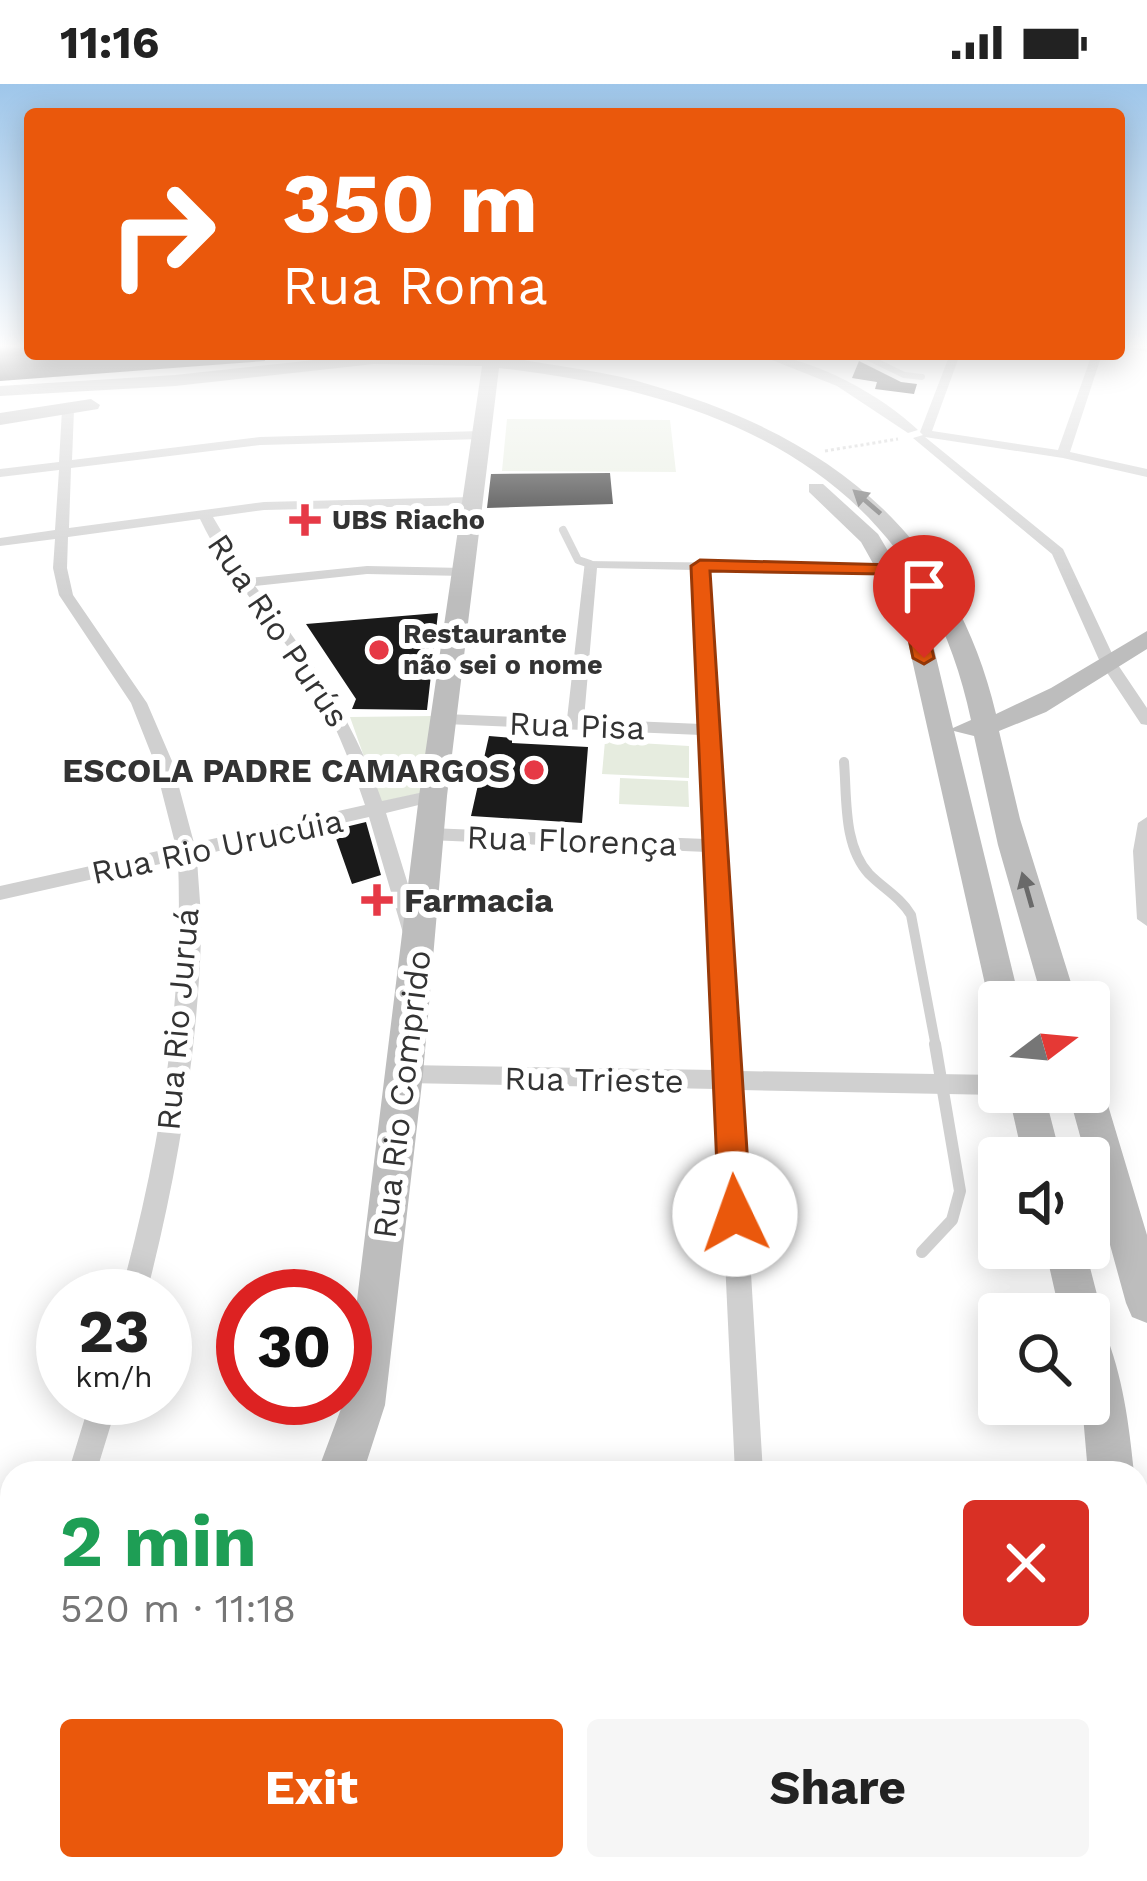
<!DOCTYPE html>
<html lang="en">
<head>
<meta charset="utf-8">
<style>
  :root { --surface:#fff; --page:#f6f6f6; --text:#222; --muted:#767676; --accent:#ea580c }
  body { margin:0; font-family:"Work Sans",sans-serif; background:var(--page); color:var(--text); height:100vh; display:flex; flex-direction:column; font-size:45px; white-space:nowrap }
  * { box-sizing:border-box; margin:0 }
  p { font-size:39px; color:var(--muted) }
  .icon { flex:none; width:66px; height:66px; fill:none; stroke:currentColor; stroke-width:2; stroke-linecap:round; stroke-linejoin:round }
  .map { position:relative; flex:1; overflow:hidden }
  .panel { position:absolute; left:0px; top:1377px; width:1149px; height:420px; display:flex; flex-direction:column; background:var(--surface); border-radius:36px 36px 0 0; box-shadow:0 6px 30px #0003 }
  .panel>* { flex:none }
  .banner { position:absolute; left:24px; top:24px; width:1101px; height:252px; border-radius:12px; box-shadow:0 6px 30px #0003; background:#ea580c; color:#fff; overflow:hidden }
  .needle { width:78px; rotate:74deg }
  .tools { position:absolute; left:978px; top:897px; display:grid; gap:24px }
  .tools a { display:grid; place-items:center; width:132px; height:132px; border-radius:12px; background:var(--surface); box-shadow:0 6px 30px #0003; font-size:60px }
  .speed { position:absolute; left:36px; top:1185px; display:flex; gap:24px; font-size:60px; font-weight:700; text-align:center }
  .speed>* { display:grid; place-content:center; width:156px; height:156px; border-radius:50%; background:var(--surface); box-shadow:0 6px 30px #0003; line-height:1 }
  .speed small { font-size:30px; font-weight:400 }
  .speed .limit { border:18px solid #d22; background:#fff; color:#111 }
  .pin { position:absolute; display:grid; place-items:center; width:102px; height:102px; color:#fff; margin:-123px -51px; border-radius:50% 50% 50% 0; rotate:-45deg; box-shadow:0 0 12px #0007 }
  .pin .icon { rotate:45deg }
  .me { position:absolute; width:132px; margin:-66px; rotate:357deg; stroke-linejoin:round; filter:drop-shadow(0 0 9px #0008) }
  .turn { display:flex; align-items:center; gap:42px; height:252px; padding:0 60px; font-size:54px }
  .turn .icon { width:156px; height:156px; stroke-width:2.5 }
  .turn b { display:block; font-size:84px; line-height:102px }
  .round { display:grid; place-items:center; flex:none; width:126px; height:126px; border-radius:12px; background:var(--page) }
  .summary { display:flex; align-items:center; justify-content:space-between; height:204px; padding:0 60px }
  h1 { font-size:72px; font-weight:700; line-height:90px; color:#1e9e55 }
  .button { display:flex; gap:24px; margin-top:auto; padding:24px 60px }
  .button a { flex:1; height:138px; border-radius:12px; background:var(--accent); color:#fff; font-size:48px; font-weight:700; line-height:138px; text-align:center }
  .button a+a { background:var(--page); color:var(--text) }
  .status { display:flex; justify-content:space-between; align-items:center; height:84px; padding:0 60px; background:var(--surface); direction:ltr }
  .status svg { height:33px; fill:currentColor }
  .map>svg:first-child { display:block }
  .green { fill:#e6ecdf }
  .building { fill:#1a1a1a }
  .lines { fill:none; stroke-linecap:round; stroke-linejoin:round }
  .path-far1 { stroke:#cdcdcd; stroke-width:3; stroke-dasharray:3 3; stroke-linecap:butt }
  .path { stroke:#cdcdcd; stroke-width:4.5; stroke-dasharray:9 9; stroke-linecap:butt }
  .lane-far3 { stroke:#d0d0d0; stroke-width:6 }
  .lane-far2 { stroke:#d0d0d0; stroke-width:8 }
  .lane-far1 { stroke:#d0d0d0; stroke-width:10 }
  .lane { stroke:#d0d0d0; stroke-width:12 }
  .street { fill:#d0d0d0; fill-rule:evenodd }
  .secondary { fill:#bdbdbd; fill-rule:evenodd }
  .oneway { fill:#6a6a6a }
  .route { fill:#ea580c; stroke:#983908; stroke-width:3 }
  .poi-dot { fill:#e63946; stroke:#fff; stroke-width:4.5 }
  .labels { text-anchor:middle; stroke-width:12; stroke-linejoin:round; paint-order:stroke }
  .far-poi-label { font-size:27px; font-weight:bold; fill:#333; stroke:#fff; text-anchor:start }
  .street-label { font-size:33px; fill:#333; stroke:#fff }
  .poi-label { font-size:33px; font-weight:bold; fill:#333; stroke:#fff; text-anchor:end }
</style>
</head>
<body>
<div class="status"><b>11:16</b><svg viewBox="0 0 49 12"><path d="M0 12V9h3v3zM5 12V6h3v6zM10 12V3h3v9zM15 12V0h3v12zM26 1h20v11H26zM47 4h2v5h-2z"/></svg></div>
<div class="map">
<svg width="1147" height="1797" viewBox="0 0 1147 1797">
  <rect width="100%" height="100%" fill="#fff"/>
  <path class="green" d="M507 335 670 336 676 388 502 387Z
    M432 632 426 708 380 718 350 633Z
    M605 657 689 662V694L602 690Z
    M620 694 688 697 689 723 619 720Z"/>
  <path class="building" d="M0 262H30V270H264L265 277 0 297Z
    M859 277 901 298 917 300 914 310 875 305 877 298 852 294Z
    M610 389 613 420 487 424 491 390Z
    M438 529 427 626 352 625 356 615 306 540Z
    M489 652 512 654V659L588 663 582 739 471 732Z
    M366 738 381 791 352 800 333 746Z"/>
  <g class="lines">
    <path class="path-far1" d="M825 367 898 355"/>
    <path class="path" d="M1137 1413 1147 1459
      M1137 1629 1147 1532
      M1079 1797 1085 1785"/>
    <path class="lane-far3" d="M861 270 904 291 922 293"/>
    <path class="lane-far2" d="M563 446 578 476 590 480"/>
    <path class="lane-far1" d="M844 678C847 714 843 762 869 790 884 805 900 813 911 831L936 963"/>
    <path class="lane" d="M922 1168 952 1136 960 1107 935 960"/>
    <path class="street" d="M1119 262H1147V268Z
      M757 270C808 270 882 311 918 346L908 349 837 302Z
      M950 270H960L932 347 1058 366 1092 270H1102L1070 368 1147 385V393L1063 374 925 353 1063 465 1116 578 1147 624V641L1141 640 1100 578 1052 470 913 354 923 351 920 348Z
      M68 322 74 326 72 376 260 353 482 347 488 351 482 355 260 361 71 384 69 444 264 418 472 413 479 417 472 421 264 426 213 433 249 494 367 482 464 484 471 488 464 492 367 490 255 502C311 575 350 629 382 717L433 706 442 712 439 716 386 729 423 849 413 857 403 849 369 733 197 772C198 799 202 828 201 855 197 974 176 1097 146 1212H120C159 1071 184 922 178 776L0 816V802L176 763 154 677 131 619 59 511 53 484 55 455 0 462V454L55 446 59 386 0 393V385L59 378 62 326ZM200 435C226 491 268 533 302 583 330 626 349 673 365 721L194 759 172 677 147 619 73 511 67 484 68 453Z
      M585 477 894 481V487L889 488 708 486 739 987 999 991V1008H1006L999 1011 740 1006 763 1389H735L717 1005 405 999 397 997 394 990 397 983 405 981 716 986 707 768 429 756 420 750 429 744 706 755 701 651 445 640 437 635 445 630 567 635ZM597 484 694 486 701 640 584 635Z
      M1147 733V842L1137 835 1133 767 1138 739Z
      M91 1314H119L96 1389H68Z
      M12 1561V1619L0 1625V1567Z
      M470 1785H506L505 1797H469Z
      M752 1785H788V1797H752Z"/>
    <path class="secondary" d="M369 270C398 270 474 264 496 270 538 281 597 285 644 299 822 349 952 443 996 630L1051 604 1147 547V565L1046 628 999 647 1020 735 1077 918H1043L998 761 974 652 954 647 1020 918H999V930L991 927 902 531 861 458 809 408V400H823L878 450 926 531 953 644 971 636C920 392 726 310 499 284L447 712 423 990 385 1321 363 1389H317L345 1314 419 712 482 282 374 280 175 302 0 312V302L175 291Z
      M91 315 100 321 98 325 0 341V329Z
      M1089 994 1099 997 1104 1008 1147 1151V1239L1132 1233 1126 1219 1068 1008H1089Z
      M1008 1008H1044L1061 1074H1023Z
      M1045 1164H1085L1102 1230 1096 1243 1104 1246C1123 1292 1129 1340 1134 1389H1088L1082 1320H1089V1230H1060Z
      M1147 1717V1797H1124L1114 1785H1137V1721Z
      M180 1785H236L232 1797H176Z
      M981 1785H1039L1034 1797H976Z"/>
  </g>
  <defs><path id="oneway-solid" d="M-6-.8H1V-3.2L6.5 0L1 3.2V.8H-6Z" transform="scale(3)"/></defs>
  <g class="oneway">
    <use href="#oneway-solid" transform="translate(867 418) rotate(-139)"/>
    <use href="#oneway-solid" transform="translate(1027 806) rotate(-106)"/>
  </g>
  <linearGradient id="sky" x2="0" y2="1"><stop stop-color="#9ec6ea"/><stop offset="0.51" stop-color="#fff"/><stop offset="1" stop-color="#fff" stop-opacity="0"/></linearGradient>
  <rect width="1147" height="514" fill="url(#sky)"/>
  <path class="route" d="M700 476 896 481 924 531 934 574 924 580 913 574 904 531 883 490 710 487 751 1130 746 1140 735 1144 724 1140 719 1130 691 482Z"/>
  <g class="poi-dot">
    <path d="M299 418h12v12h12v12h-12v12h-12v-12h-12v-12h12z"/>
    <circle cx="379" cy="566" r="12"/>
    <circle cx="534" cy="686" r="12"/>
    <path d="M371 798h12v12h12v12h-12v12h-12v-12h-12v-12h12z"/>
  </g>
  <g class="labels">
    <g class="far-poi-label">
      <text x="332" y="445">UBS Riacho</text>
      <text x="403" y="559">Restaurante<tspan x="403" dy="31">não sei o nome</tspan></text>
    </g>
    <g class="street-label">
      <text transform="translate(279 546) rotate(56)" y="12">Rua Rio Purús</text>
      <text transform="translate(577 641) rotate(2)" y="12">Rua Pisa</text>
      <text transform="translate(572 756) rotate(2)" y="12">Rua Florença</text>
      <text transform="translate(217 762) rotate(-12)" y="12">Rua Rio Urucúia</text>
      <text transform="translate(177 935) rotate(-85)" y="12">Rua Rio Juruá</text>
      <text transform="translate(594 995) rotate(1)" y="12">Rua Trieste</text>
      <text transform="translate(401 1010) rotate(-83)" y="12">Rua Rio Comprido</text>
    </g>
    <g class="poi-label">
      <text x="510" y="698">ESCOLA PADRE CAMARGOS</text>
      <text x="404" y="828" text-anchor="start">Farmacia</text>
    </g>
  </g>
</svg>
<div class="tools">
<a><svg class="needle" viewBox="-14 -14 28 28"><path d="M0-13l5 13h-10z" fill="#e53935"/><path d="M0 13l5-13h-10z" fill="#767676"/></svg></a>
<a><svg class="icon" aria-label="sound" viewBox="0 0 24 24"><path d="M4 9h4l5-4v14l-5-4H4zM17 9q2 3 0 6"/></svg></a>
<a><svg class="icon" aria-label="search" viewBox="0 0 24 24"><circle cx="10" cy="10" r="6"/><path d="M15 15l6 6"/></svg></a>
</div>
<div class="speed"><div>23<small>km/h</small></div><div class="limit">30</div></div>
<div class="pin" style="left:924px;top:574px;background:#d93025"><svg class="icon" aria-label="arrive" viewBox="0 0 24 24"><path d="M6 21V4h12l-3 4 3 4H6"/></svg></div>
<svg class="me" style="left:735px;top:1130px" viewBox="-20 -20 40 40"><circle r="19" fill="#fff"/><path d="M0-13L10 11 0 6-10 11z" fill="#ea580c"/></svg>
<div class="banner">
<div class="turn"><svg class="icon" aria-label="right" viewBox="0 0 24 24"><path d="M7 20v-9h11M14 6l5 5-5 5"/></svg><div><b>350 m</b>Rua Roma</div></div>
</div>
<section class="panel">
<div class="summary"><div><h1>2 min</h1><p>520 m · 11:18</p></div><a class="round" style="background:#d93025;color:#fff"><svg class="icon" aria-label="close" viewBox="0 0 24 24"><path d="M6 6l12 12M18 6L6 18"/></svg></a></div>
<div class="button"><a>Exit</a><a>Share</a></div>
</section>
</div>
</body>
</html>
